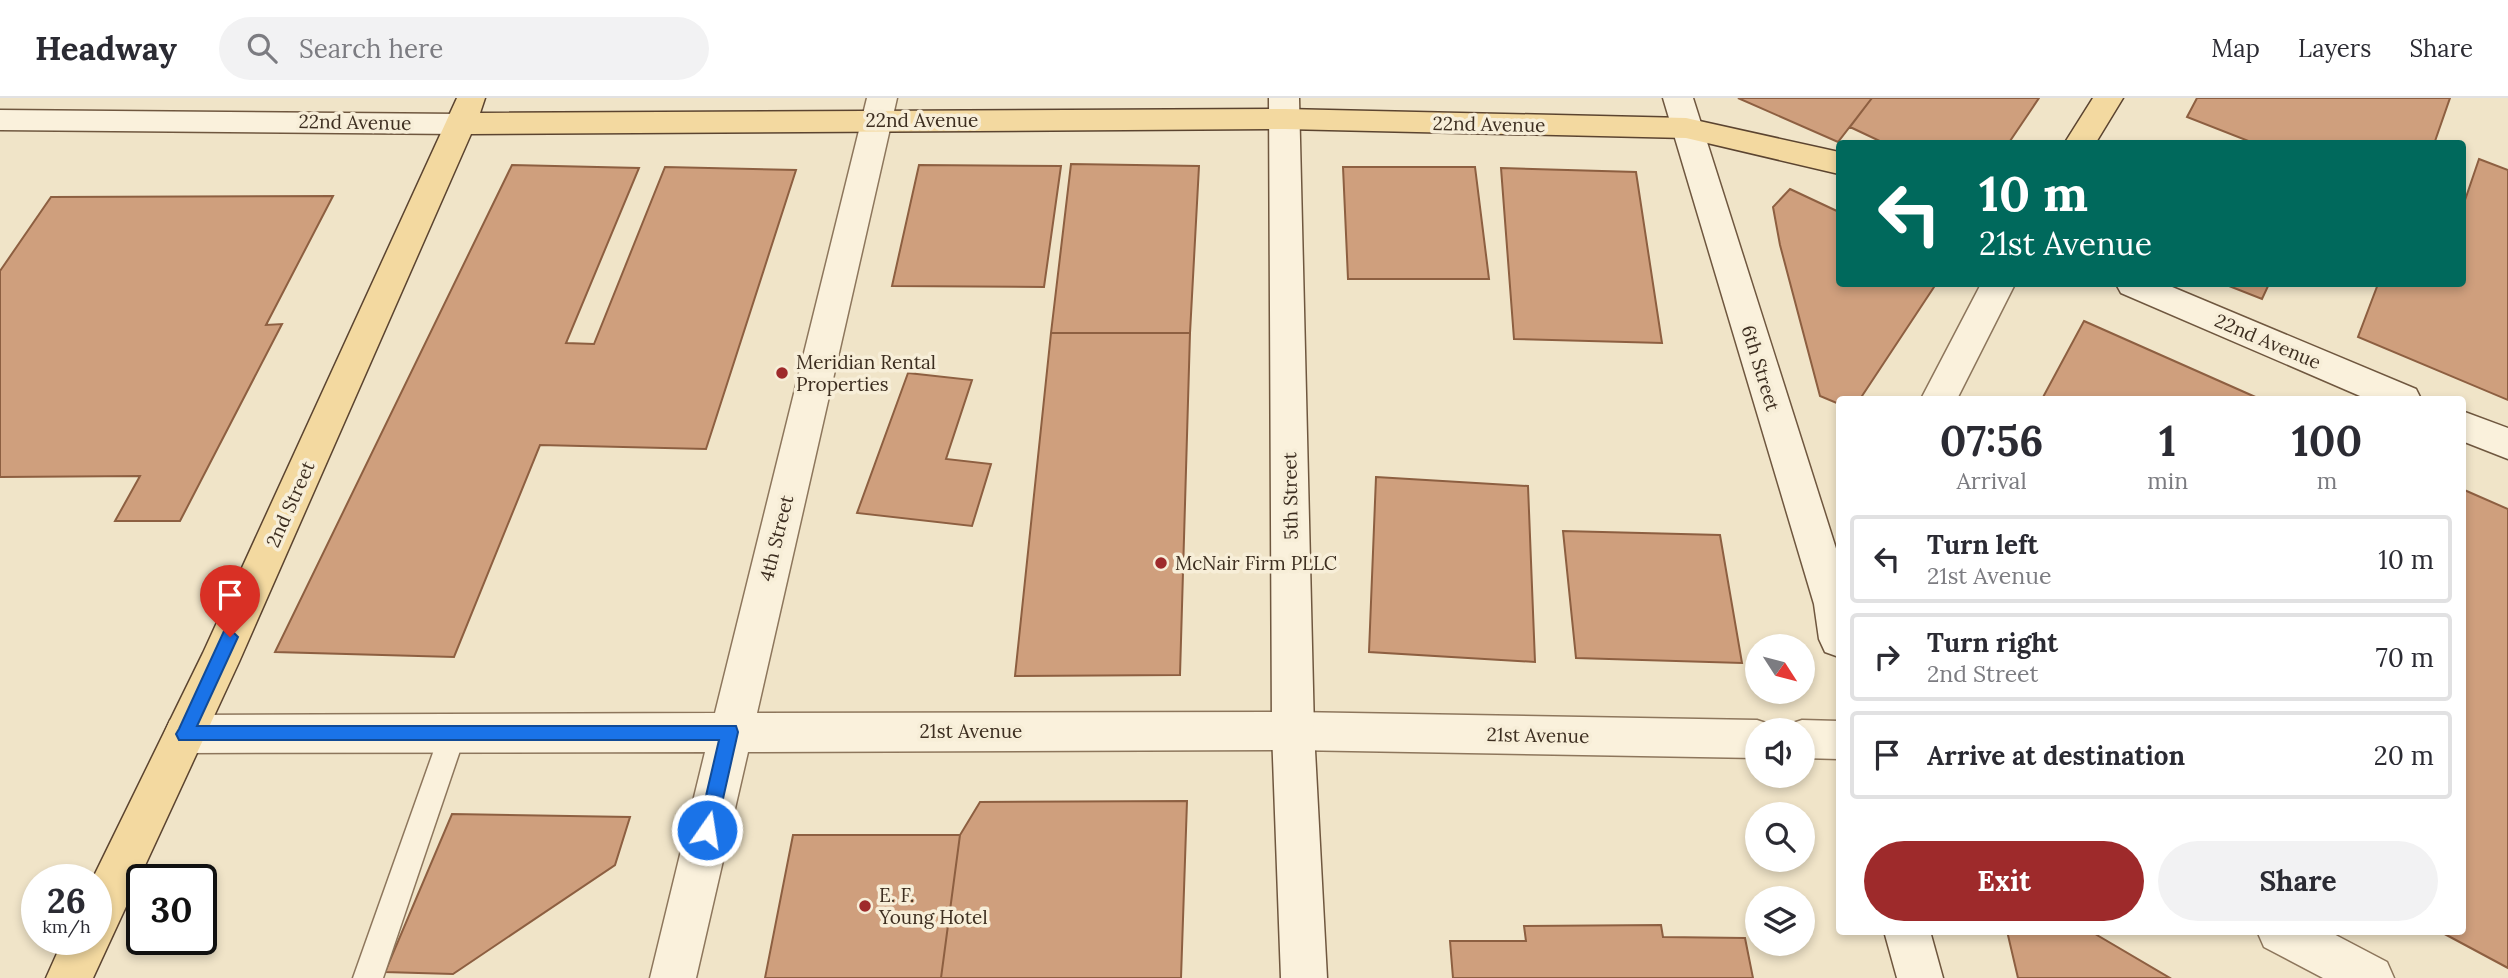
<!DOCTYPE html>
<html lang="en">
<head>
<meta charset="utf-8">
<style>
  :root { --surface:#fff; --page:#f2f2f3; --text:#2b2b33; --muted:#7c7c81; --line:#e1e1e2; --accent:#9e2a2b }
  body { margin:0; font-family:Lora,serif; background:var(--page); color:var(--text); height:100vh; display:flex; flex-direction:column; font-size:26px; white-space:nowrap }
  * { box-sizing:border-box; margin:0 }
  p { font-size:23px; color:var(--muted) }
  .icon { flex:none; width:38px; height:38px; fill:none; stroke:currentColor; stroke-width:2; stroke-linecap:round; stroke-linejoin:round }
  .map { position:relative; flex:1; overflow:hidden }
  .panel { position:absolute; left:1836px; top:298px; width:630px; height:539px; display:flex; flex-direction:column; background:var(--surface); border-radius:7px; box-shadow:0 4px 10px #0003 }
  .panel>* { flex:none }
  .top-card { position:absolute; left:1836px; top:42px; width:630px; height:147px; border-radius:7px; box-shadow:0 4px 10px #0003; background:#00695c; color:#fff; overflow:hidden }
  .needle { width:46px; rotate:126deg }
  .buttons { position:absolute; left:1745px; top:536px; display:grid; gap:14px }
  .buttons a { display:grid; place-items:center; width:70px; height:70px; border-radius:50%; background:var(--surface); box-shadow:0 4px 10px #0003; font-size:35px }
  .speed { position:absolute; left:21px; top:766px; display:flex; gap:14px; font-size:35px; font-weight:700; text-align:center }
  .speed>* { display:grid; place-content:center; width:91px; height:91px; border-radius:50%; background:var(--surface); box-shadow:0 4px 10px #0003; line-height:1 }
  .speed small { font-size:18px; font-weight:400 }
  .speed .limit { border:4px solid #111; border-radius:10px; background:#fff; color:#111 }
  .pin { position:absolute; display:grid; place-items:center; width:60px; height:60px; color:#fff; margin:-72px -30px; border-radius:50% 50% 50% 0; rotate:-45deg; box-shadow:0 0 7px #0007 }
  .pin .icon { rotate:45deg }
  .me { position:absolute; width:77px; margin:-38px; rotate:13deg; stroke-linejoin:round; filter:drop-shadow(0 0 5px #0008) }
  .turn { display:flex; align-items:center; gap:24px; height:147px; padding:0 28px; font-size:32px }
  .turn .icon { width:91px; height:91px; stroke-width:2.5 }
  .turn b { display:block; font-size:49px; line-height:60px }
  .eta { display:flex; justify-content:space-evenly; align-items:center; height:119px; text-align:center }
  .eta b { font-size:42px; font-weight:700; line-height:49px }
  .action { display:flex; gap:14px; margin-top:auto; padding:14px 28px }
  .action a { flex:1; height:80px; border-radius:42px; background:var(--accent); color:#fff; font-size:28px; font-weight:700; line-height:80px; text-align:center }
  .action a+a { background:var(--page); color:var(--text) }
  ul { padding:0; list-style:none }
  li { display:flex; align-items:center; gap:21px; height:88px; margin:0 14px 10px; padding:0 14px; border:4px solid var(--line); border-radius:7px }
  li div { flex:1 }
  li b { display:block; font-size:26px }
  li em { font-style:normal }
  header { display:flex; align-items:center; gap:42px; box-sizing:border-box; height:98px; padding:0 35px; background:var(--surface); border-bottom:2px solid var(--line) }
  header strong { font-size:33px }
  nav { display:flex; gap:38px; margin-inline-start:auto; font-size:24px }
  .search { width:490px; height:63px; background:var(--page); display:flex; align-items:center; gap:18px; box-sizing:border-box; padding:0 24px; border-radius:38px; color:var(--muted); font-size:26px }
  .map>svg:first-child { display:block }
  .building { fill:#cf9f7d; stroke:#8d5f41; stroke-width:2 }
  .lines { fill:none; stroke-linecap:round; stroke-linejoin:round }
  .lane-casing { stroke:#8d765c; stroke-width:3 }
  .street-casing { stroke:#8d765c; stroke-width:3 }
  .secondary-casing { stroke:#6f573f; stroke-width:3 }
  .primary-casing { stroke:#5b4430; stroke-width:3 }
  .lane { fill:#faf1dc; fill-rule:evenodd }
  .street { fill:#faf1dc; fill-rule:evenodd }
  .secondary { fill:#faf1dc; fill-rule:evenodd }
  .primary { fill:#f3d9a0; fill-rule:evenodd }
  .route { fill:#1a73e8; stroke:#114b97; stroke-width:2 }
  .poi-dot { fill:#9e2a2b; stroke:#f7eed8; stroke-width:2.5 }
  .labels { text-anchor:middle; stroke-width:7; stroke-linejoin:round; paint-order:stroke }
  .street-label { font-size:19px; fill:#3d2e20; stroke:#f7eed8 }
  .poi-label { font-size:19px; fill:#3d2e20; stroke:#f7eed8; text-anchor:start }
</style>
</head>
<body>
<header>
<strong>Headway</strong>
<div class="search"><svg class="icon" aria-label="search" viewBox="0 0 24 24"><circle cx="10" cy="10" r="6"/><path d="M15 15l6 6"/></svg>Search here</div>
<nav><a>Map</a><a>Layers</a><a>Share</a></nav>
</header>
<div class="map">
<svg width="2508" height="880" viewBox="0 0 2508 880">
  <rect width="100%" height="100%" fill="#f0e4c8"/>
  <path class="building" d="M1738 0H1872L1838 44Z
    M1872 0H2039L2008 46H1886L1850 29Z
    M2197 0H2450L2434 46H2256L2187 19Z
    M2479 61 2508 72V302L2358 239 2378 186H2462V111Z
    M1071 66 1199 68 1190 235H1051Z
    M512 67 639 70 566 245 594 246 665 69 796 72 706 351 540 347 454 559 275 554Z
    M919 67 1061 68 1044 189 892 188Z
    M1343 69H1475L1489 181H1348Z
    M1501 70 1636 74 1662 245 1514 241Z
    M1790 91 1839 114V186H1936L1860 301H1839V306L1820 298 1780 147 1773 109Z
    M333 98 266 227 282 226 180 423H115L140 378 0 379V173L51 99Z
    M2224 186H2269L2262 201Z
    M2084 223 2260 301H2042Z
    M1051 235H1190L1180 577 1015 578Z
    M908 275 972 282 946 361 991 366 972 428 857 415Z
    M1376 379 1528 388 1535 564 1369 554Z
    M2462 391 2508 411V870L2439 833H2462Z
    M1563 433 1720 437 1742 565 1576 560Z
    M1187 703 1181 880H941L960 737 980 704Z
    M452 716 630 719 615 767 453 876 385 874Z
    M793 737H960L941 880H765Z
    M1661 827 1663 839 1745 840 1753 880H1453L1450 843H1526L1524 828Z
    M2007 833H2090L2170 880H2018Z"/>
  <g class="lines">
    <g class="lane-casing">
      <path id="lane" d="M453 623 462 626 466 635 383 880H353L440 635 444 626Z"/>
    </g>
    <g class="street-casing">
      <path id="street" d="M867 0H897L757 615 1293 614 1757 622 1772 627 1774 632H1757V660L1293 652 748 654 696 880H650L705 654 185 655 170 650 164 636 170 622 185 617 715 615Z
        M1981 186H2015L1957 301H1921Z
        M1802 622 1839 623V661L1802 660V632H1785L1787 627Z
        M2257 833H2328L2387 864 2394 880H2323L2264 849Z"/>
    </g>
    <g class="secondary-casing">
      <path id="secondary" d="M1269 0H1299L1314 633 1327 880H1281L1272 633Z
        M1663 0H1693L1839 460V559L1825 554 1819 541 1814 506Z
        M0 12 461 16 472 19 476 26 472 33 461 36 0 32Z
        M2116 186H2165L2416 291 2421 301H2367L2121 195Z
        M2462 313 2508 330V361L2462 343Z
        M1884 833H1930L1943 880H1897Z"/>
    </g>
    <g class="primary-casing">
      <path id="primary" d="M457 0H485L480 15 1285 11 1686 20 1839 54V76L1686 40 1285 31 471 36 239 564 93 880H46L63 842H96V782H92L203 555Z
        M2093 0H2123L2095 46H2064Z"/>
    </g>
    <use href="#lane" class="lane"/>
    <use href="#street" class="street"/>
    <use href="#secondary" class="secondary"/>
    <use href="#primary" class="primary"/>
  </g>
  <path class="route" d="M230 531 238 539 197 628H736L738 634 716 732 713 738 707 741 700 738 698 732 719 642H179L176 636 179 631 224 533Z"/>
  <g class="poi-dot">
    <circle cx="782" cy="275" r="7"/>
    <circle cx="1161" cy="465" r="7"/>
    <circle cx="865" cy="808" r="7"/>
  </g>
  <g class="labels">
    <g class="street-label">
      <text x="922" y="29">22nd Avenue</text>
      <text transform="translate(355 24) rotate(1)" y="7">22nd Avenue</text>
      <text transform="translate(1489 26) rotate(1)" y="7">22nd Avenue</text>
      <text transform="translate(2268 243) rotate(23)" y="7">22nd Avenue</text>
      <text transform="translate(1761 270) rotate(73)" y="7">6th Street</text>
      <text transform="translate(1290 398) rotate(-91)" y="7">5th Street</text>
      <text transform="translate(290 406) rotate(-66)" y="7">2nd Street</text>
      <text transform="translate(776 440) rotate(-76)" y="7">4th Street</text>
      <text x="971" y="640">21st Avenue</text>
      <text transform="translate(1538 637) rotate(1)" y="7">21st Avenue</text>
    </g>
    <g class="poi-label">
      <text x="796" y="271">Meridian Rental<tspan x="796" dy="22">Properties</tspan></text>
      <text x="1175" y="472">McNair Firm PLLC</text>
      <text x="879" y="804">E. F.<tspan x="879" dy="22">Young Hotel</tspan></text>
    </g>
  </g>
</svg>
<div class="buttons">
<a><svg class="needle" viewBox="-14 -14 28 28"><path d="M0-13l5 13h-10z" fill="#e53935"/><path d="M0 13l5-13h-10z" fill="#7c7c81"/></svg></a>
<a><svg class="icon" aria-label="sound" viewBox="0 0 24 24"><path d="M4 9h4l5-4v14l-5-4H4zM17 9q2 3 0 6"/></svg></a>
<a><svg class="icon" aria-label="search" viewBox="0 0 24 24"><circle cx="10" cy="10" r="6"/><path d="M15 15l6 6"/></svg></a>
<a><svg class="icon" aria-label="layers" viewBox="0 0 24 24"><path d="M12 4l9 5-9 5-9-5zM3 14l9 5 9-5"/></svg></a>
</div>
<div class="speed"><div>26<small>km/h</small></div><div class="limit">30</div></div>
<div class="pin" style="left:230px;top:539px;background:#d93025"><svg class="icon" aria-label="arrive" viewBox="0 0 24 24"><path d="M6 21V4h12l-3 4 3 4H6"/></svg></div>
<svg class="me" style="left:707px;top:732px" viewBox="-20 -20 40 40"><circle r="17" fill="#1a73e8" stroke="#fff" stroke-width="3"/><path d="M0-11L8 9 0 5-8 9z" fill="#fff"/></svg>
<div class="top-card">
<div class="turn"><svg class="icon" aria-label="left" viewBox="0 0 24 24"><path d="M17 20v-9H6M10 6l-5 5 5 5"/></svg><div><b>10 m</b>21st Avenue</div></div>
</div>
<section class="panel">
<div class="eta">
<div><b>07:56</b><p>Arrival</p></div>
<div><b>1</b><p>min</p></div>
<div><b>100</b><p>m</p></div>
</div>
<ul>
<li><svg class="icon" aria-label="left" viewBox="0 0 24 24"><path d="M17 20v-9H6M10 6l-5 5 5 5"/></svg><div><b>Turn left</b><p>21st Avenue</p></div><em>10 m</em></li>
<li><svg class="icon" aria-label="right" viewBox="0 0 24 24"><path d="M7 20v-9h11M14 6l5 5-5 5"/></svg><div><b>Turn right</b><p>2nd Street</p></div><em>70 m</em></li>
<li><svg class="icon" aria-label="arrive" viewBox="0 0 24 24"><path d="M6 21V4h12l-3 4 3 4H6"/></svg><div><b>Arrive at destination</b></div><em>20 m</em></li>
</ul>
<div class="action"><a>Exit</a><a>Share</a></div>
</section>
</div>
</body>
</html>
